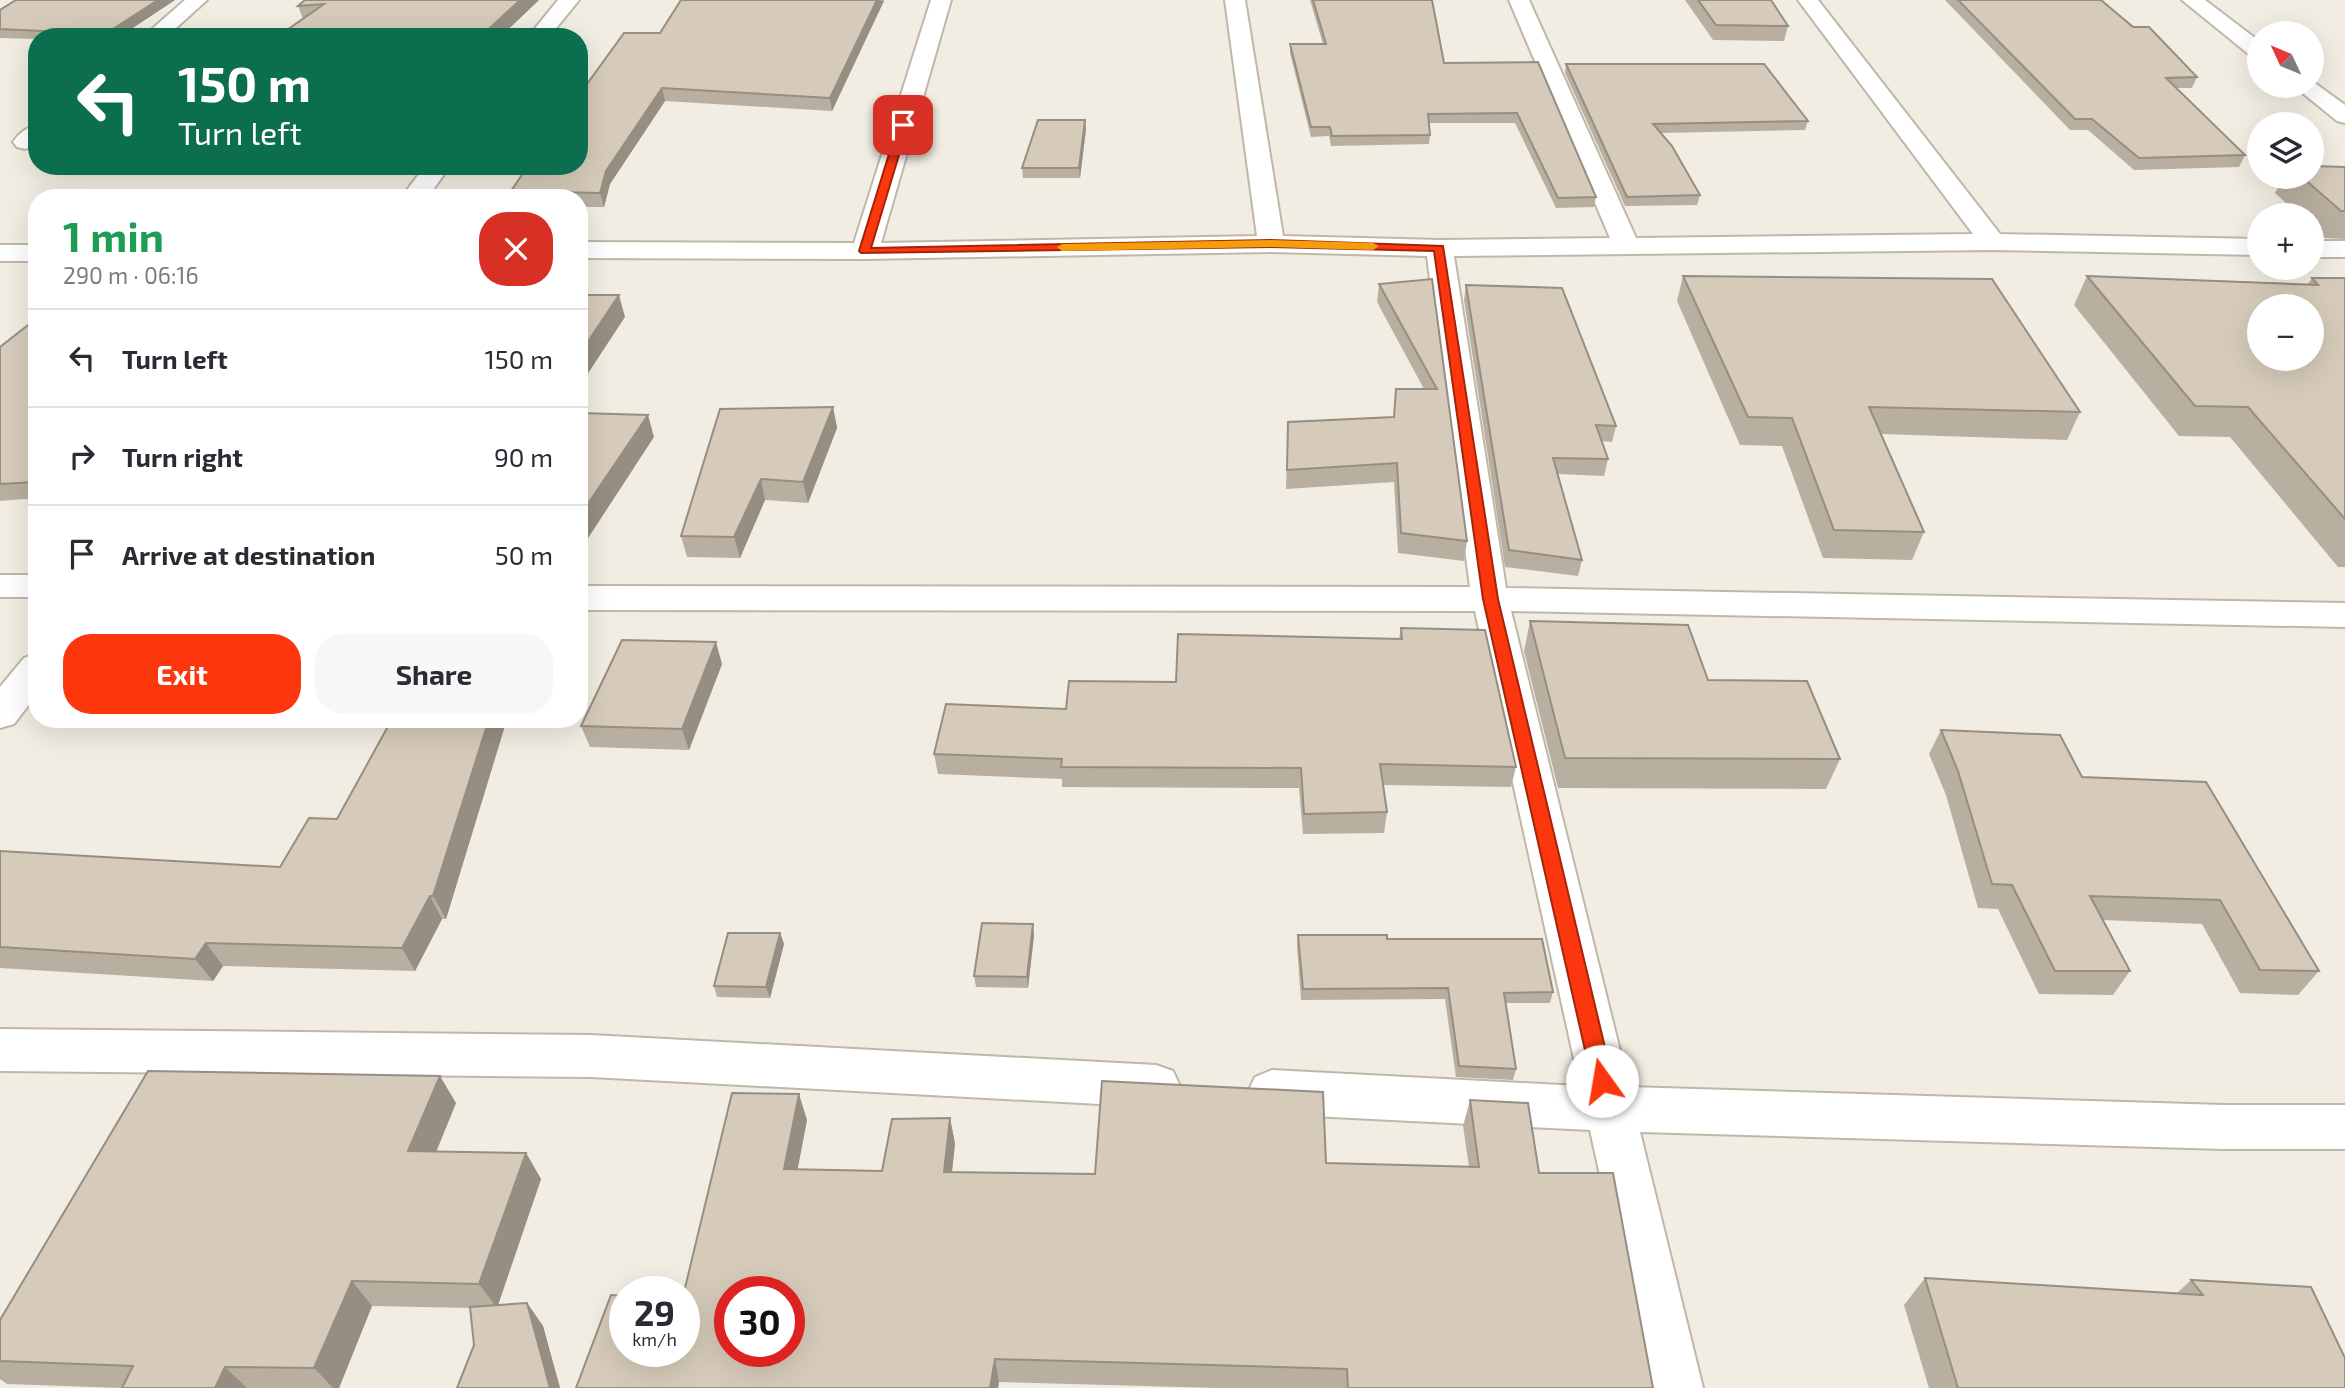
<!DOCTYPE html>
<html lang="en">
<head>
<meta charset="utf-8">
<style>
  :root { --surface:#fff; --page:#f7f7f7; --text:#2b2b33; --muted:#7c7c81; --line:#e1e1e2; --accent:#fc370e }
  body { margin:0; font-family:"Exo 2",sans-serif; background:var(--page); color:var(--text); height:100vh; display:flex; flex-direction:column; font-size:26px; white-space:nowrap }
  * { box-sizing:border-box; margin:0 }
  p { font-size:23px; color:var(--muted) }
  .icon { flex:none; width:38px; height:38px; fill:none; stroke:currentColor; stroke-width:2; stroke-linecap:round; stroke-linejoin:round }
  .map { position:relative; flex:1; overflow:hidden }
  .side { position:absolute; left:28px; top:189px; width:560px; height:539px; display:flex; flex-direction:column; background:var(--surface); border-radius:28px; box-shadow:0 7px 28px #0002 }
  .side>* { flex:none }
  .hud { position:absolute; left:28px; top:28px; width:560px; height:147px; border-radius:28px; box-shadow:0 7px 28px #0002; background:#0b6e4f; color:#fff; overflow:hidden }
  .needle { width:46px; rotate:314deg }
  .controls { position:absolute; left:2247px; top:21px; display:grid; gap:14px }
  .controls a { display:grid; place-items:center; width:77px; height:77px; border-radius:50%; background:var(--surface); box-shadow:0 7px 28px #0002; font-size:35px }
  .speed { position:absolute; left:609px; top:1276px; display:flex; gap:14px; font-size:35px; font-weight:700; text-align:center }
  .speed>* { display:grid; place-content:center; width:91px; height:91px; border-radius:50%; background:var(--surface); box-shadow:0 7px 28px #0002; line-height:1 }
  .speed small { font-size:18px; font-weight:400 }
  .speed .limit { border:10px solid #d22; background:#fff; color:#111 }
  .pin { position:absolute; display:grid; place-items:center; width:60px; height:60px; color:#fff; margin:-30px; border-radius:14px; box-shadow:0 4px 10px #0006 }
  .me { position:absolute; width:77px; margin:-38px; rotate:347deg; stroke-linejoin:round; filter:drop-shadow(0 0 5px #0008) }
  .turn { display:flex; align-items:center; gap:24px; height:147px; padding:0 35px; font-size:32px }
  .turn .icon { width:91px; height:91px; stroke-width:2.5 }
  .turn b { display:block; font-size:49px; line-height:60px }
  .round { display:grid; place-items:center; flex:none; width:74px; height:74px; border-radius:28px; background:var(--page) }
  .summary { display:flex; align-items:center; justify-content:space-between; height:119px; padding:0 35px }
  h1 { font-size:42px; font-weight:700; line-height:52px; color:#1e9e55 }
  .cta { display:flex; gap:14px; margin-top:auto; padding:14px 35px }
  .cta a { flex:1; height:80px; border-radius:28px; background:var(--accent); color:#fff; font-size:28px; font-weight:700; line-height:80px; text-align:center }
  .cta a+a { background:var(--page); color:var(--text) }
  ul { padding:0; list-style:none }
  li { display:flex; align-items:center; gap:21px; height:98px; padding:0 35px; border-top:2px solid var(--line) }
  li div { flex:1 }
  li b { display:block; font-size:26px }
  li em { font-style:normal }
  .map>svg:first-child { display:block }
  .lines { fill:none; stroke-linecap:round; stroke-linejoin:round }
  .minor-casing { stroke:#bfb8a7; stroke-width:4 }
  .minor { fill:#fff; fill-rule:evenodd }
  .wall { fill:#b8afa0 }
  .shaded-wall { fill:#968e82 }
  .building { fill:#d6cbba; stroke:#968e82; stroke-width:2; fill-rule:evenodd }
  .route { fill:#fc370e; stroke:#a42409; stroke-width:2 }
  .slow { fill:#f59e0b }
</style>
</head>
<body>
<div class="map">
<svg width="2345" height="1388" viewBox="0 0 2345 1388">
  <rect width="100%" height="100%" fill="#f1ede2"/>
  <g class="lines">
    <g class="minor-casing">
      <path id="minor" d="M185 0H207L166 37H143Z
        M558 0H579L549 37H528Z
        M931 0H951L881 243 1257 236 1225 0H1245L1283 236 1439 240 1610 238 1509 0H1529L1636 238 1973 234 1798 0H1818L2000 234 2259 239V255L1992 250 1454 256 1506 588 2345 603V627L1511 611 1629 1087 2224 1105H2345V1149H2224L1640 1132 1703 1388H1647L1590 1130 1272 1114 1255 1107 1248 1092 1255 1077 1272 1070 1580 1086 1475 611 579 610V586L1470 587 1427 256 1271 252 865 259 579 258V242L854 243Z
        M2182 0H2205L2259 41V57L2251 56Z
        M2312 81 2345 105V123L2337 121 2294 86H2312Z
        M37 125V144L25 149 17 147 13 142C19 133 27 127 37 125Z
        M425 166H450L427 198H401Z
        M2312 241H2345V257H2312Z
        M0 245H37V261H0Z
        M0 575H37V597H0Z
        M37 654V694L14 724 0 728V687L24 658Z
        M0 1029 591 1035 1156 1065 1173 1071 1180 1086 1173 1101 1156 1107 591 1077 0 1071Z"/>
    </g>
    <use href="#minor" class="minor"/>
  </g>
  <path class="wall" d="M16 0H175L119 37H37V39L0 38V10Z
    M305 0H539L500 37H277L303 19 298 6Z
    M681 0H884L832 111 665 101 610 184 604 207H579V198H513L511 191 660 33Z
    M1310 0H1432L1444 63 1538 62 1596 197 1594 207 1556 208 1515 123H1429L1430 135 1429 144 1331 146 1329 136 1311 137 1290 53V44H1323Z
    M1685 0H1771L1788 26 1784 41 1713 40Z
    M1945 0H2101L2197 77 2192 88H2177L2245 155 2239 167 2134 170 2088 130H2070Z
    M1566 64 1808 121 1805 130 1661 133 1700 195 1697 205 1625 206 1565 73Z
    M1085 120 1086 129 1080 178H1023L1022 168Z
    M253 166H347L342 172 254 170Z
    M2345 167V239L2325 238 2312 226V215H2299L2275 193 2284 177H2312Z
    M1683 276 2080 412 2067 440 1881 434 1924 532 1912 560 1823 558 1782 446 1740 445 1677 301Z
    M2087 276 2308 284 2312 278H2345V567H2338L2230 437 2179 436 2074 305Z
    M1432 279 1467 541 1464 561 1398 553 1394 482 1286 489 1288 422 1393 417 1424 389 1377 302 1379 284Z
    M1466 285 1616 426 1612 442 1601 441 1608 459 1604 476 1558 474 1582 560 1578 576 1505 567 1464 300Z
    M37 318V498L0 501V347Z
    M833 407 837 428 808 503 765 500 740 558 687 557 681 536Z
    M1530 621 1708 680 1840 759 1826 789 1558 788 1524 651Z
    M1401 628 1516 767 1511 787 1383 785 1387 812 1384 833 1303 834 1299 788 1062 787V779L938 774 934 754 1066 709 1176 682 1399 639Z
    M722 664 689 750 590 747 581 726Z
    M392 719H507L446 919H442L415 971 223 966 213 981 0 968V851L280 867 337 819Z
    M1941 730 2082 777 2319 971 2298 995 2240 993 2202 924 2103 920 2130 971 2113 995 2039 994 1998 909 1978 908 1946 795 1929 754Z
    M780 933 784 944 770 998 717 997 714 986Z
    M1034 935 1028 988 976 987 974 976Z
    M1298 935 1387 939 1553 992 1550 1003H1505L1516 1069 1513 1080 1456 1077 1445 999 1301 1000 1297 946Z
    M1470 1100 1539 1173 1653 1388H1217L999 1382 998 1388H576L684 1351 807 1120 797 1169 882 1171 950 1118 955 1144 952 1172 1095 1174 1326 1163 1469 1167 1463 1126Z
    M456 1103 436 1151 526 1153 541 1179 498 1305 527 1303 543 1326 560 1388H457L474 1345 471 1308 372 1306 339 1388H122L7 1384 0 1379V1320Z
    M1925 1278 2177 1293 2191 1280 2345 1388H1929L1904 1305Z"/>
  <path class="shaded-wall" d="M158 0H175L119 37H106L105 34Z
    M520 0H539L500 37H480Z
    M877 0 884 1 832 111 830 98Z
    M662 88 665 101 610 184 604 207 600 193 606 171Z
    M1085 120 1086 129 1080 178 1079 168Z
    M340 166H347L342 172Z
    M619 295 625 317 579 387V355Z
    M833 407 837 428 808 503 803 482Z
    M648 415 654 437 579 552V517Z
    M761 479 765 500 740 558 734 537Z
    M716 642 722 664 689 750 682 729Z
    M489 719H507L446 919 433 896Z
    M430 896 442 919 415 971 402 948Z
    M1033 924 1034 935 1028 988 1027 977Z
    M780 933 784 944 770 998 766 987Z
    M206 943 223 966 213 981 195 959Z
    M440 1076 456 1103 426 1177 408 1151Z
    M799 1094 807 1120 793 1194 784 1169Z
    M950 1118 955 1144 949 1197 944 1172Z
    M526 1153 541 1179 497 1308 479 1284Z
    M352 1281 372 1306 339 1388H333L314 1368Z
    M527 1303 543 1326 560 1388H550Z
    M995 1359 999 1382 998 1388H990Z
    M225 1367 247 1388H215Z"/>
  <path class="building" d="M16 0H158L105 34 0 29V10Z
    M305 0H520L480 37H277L324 4 298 6Z
    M681 0H877L830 98 662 88 606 171 600 193 511 191 528 166H579V95L624 33H660Z
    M1313 0H1432L1444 63 1538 62 1596 197 1558 198 1517 113 1428 114 1430 135 1332 136 1330 127H1311L1290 44H1326Z
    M1698 0H1771L1788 26 1716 25Z
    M1958 0H2101L2133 27H2149L2197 77 2166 78 2245 155 2139 158 2092 119H2075Z
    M1566 64H1764L1808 121 1653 124 1672 146 1700 195 1627 197Z
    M1038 120H1085L1079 168H1022Z
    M2312 166 2345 167V211H2341L2302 177H2312Z
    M1683 276 1992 279 2080 412 1869 407 1924 532 1834 530 1792 418 1748 417Z
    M2087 276 2318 285 2312 278H2345V519L2248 407 2195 406ZM2259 306H2312V359H2259Z
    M1432 279 1467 541 1401 533 1397 463 1287 470 1288 422 1394 417 1396 389H1437L1379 284Z
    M1466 285 1562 288 1616 426 1596 425 1608 459 1553 458 1582 560 1509 550Z
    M579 295H619L579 355Z
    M37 318V482L0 484V347Z
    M833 407 803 482 761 479 734 537 681 536 720 409Z
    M579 413 648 415 579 517Z
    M1530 621 1688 625 1708 680 1807 681 1840 759 1565 758Z
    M1401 628 1485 630 1516 767 1380 764 1387 812 1304 814 1301 768 1061 767 1062 759 934 754 946 704 1066 709 1069 681 1176 682 1178 634 1402 639Z
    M622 640 716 642 682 729 581 726Z
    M392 719H489L433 896H430L402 948 206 943 195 959 0 947V851L280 867 309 818 337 819Z
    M1941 730 2060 735 2082 777 2206 782 2319 971 2260 970 2220 900 2090 896 2130 971H2055L2012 885 1992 884 1958 771Z
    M982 923 1033 924 1027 977 974 976Z
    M728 933H780L766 987 714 986Z
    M1298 935H1387V939H1542L1553 992 1504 993 1516 1069 1459 1066 1448 988 1303 989Z
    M148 1071 440 1076 408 1151 526 1153 479 1284 352 1281 314 1368 225 1367 215 1388H122L133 1366 0 1361V1320Z
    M1102 1081 1323 1092 1326 1163 1479 1167 1470 1100 1528 1103 1539 1173H1613L1653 1388H1348L1347 1369 995 1359 990 1388H576L611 1295 625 1296V1351H684V1292L732 1093 799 1094 784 1169 882 1171 892 1119 950 1118 944 1172 1095 1174ZM730 1292H789V1351H730Z
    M1925 1278 2203 1295 2191 1280 2311 1287 2345 1358V1388H1958Z
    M527 1303 550 1388H457L474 1345 470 1307Z"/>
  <path class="route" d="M903 123 908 125 871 248 1271 240 1443 246 1498 599 1613 1081 1610 1087 1602 1089 1595 1087 1592 1081 1483 599 1434 251 1271 247 861 253 859 251 898 125Z"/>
  <path class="slow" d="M1271 240 1373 243 1379 246 1373 250 1271 247 1062 251 1057 247 1062 244Z"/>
</svg>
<div class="controls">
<a><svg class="needle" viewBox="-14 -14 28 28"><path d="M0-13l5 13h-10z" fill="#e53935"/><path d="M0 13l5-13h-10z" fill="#7c7c81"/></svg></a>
<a><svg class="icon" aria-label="layers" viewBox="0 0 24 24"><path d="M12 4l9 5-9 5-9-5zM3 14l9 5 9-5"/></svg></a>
<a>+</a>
<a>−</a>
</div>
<div class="speed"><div>29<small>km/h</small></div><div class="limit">30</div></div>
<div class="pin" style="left:903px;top:125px;background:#d93025"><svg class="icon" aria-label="arrive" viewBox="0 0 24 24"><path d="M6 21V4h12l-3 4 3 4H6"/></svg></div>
<svg class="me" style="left:1602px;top:1081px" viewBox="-20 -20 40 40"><circle r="19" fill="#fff"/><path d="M0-13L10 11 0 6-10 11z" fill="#fc370e"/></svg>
<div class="hud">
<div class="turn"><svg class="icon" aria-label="left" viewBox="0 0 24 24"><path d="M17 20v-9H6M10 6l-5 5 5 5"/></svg><div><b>150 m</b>Turn left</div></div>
</div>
<section class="side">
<div class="summary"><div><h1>1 min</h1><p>290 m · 06:16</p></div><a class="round" style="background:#d93025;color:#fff"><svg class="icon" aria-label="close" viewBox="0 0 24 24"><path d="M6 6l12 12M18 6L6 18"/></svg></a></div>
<ul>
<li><svg class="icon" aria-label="left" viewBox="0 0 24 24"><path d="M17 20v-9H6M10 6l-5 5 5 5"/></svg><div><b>Turn left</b></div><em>150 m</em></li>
<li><svg class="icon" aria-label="right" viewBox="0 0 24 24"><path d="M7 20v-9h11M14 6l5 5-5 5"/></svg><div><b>Turn right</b></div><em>90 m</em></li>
<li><svg class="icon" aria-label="arrive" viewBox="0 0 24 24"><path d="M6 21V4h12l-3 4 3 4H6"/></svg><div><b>Arrive at destination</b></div><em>50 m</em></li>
</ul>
<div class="cta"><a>Exit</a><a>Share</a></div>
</section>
</div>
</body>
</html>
